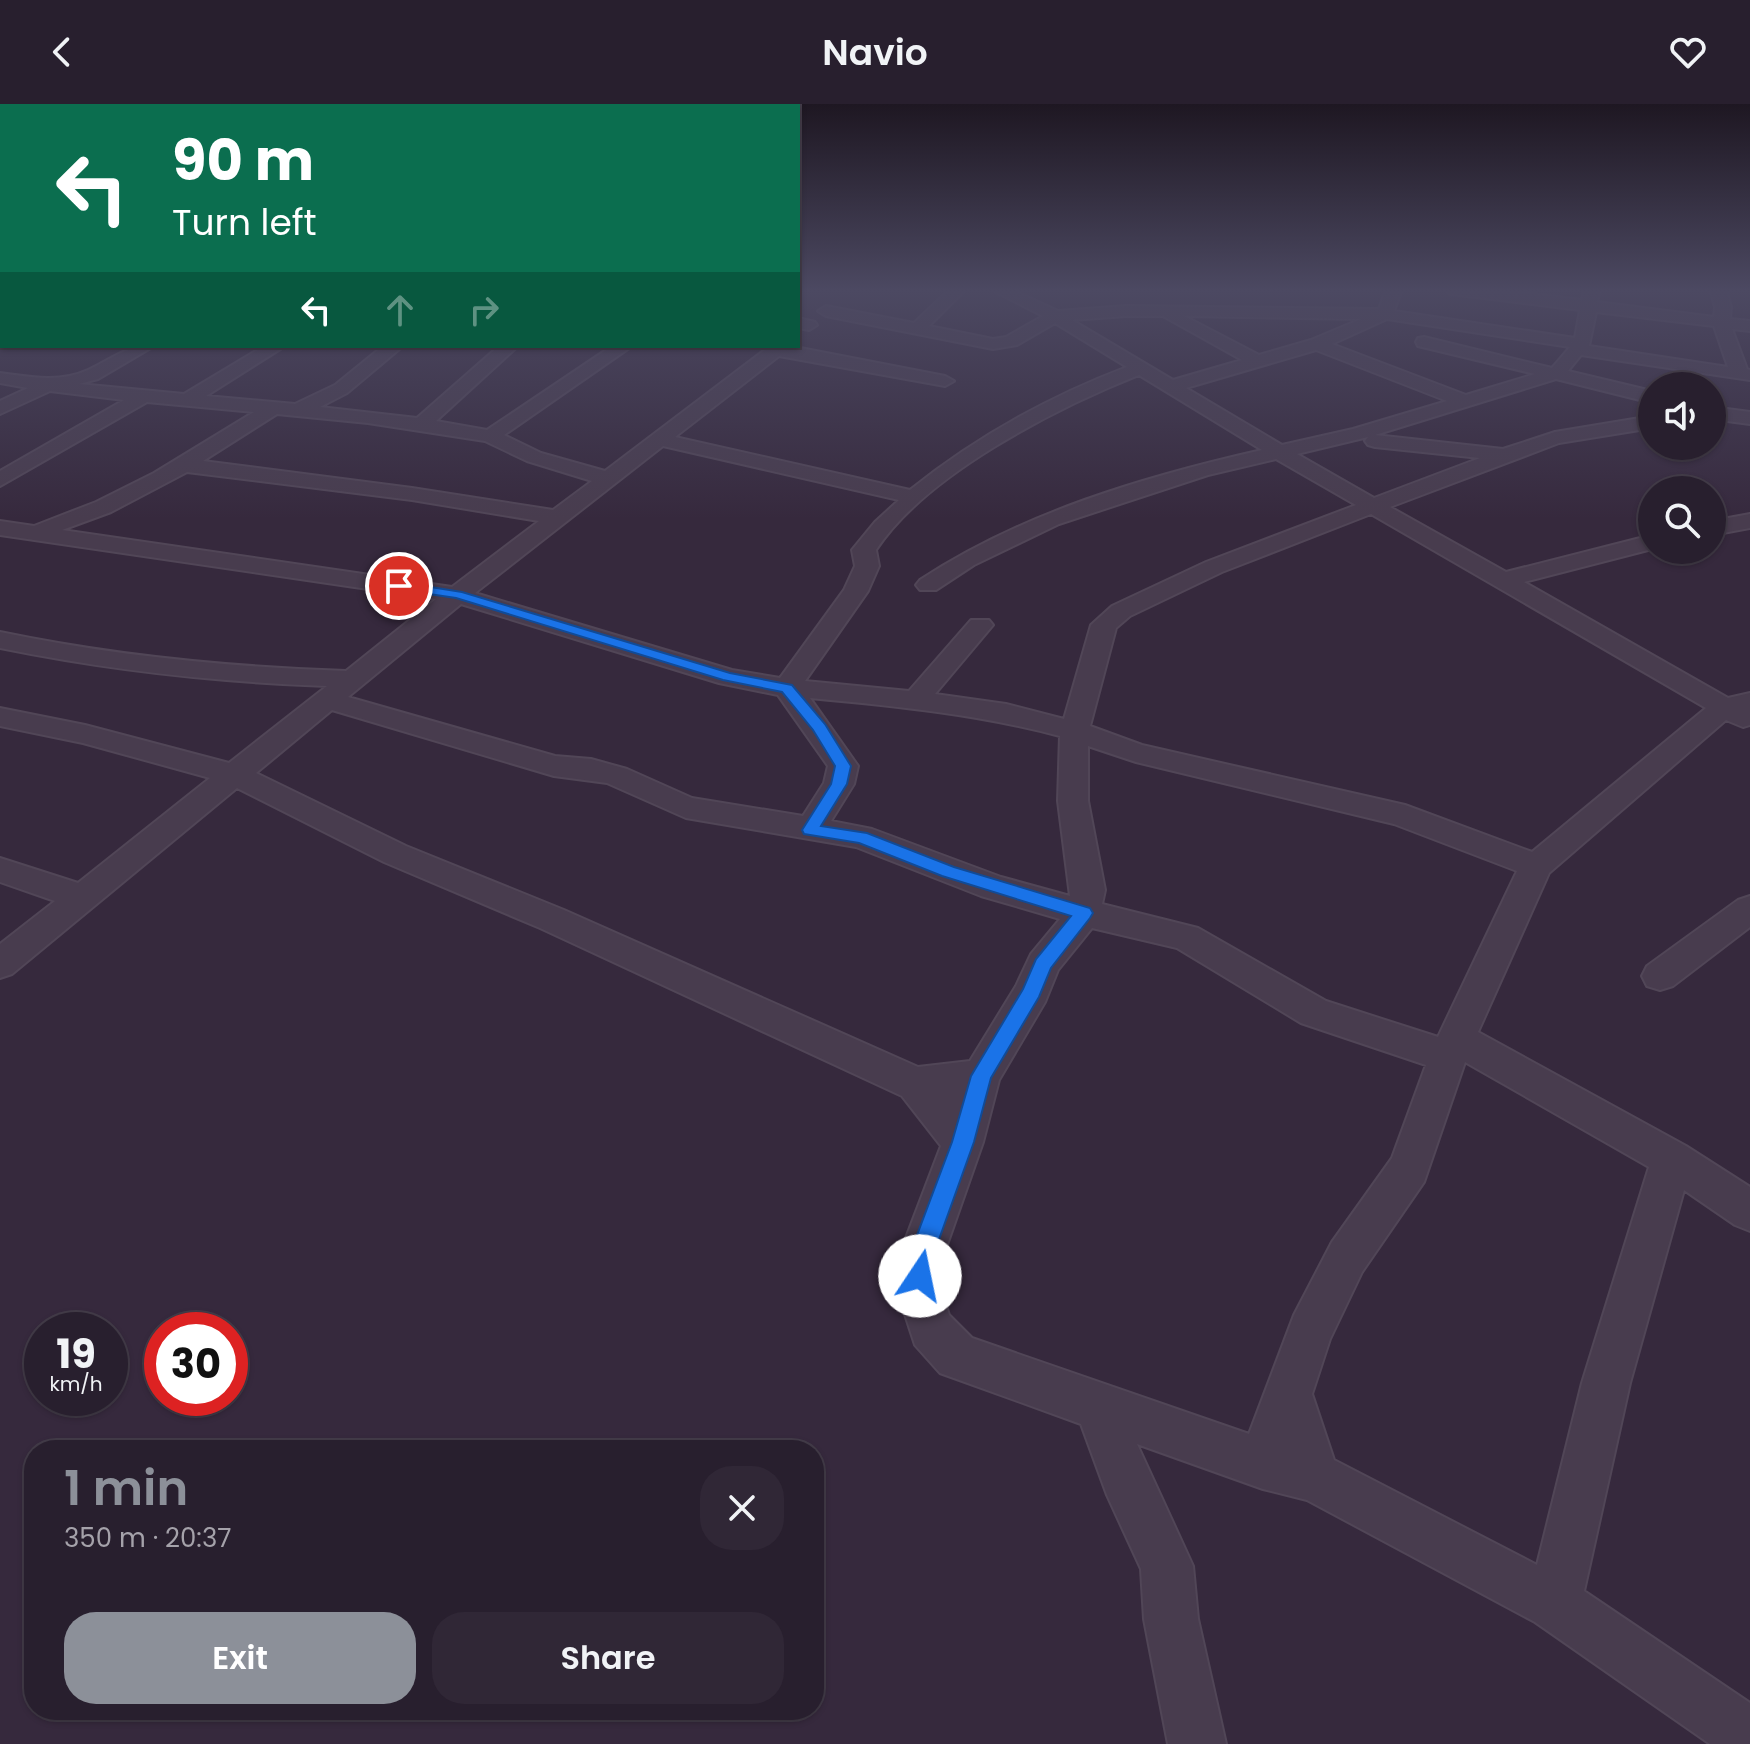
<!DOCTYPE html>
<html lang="en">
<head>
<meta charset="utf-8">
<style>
  :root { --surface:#281f2e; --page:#302736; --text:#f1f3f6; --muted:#a5a2aa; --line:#443d4a; --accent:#8c9099 }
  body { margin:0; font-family:Poppins,sans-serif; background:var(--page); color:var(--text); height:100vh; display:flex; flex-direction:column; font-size:30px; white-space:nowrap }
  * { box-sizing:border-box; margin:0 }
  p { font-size:26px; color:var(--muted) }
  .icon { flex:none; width:44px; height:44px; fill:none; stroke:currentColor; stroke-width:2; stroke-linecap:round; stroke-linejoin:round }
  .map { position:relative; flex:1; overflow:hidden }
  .sheet { position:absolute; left:24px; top:1336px; width:800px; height:280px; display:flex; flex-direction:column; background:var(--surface); border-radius:32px; box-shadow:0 2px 6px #0004,0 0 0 2px var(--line) }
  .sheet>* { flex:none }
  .top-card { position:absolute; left:0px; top:0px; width:800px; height:244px; box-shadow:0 2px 6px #0004,0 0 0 2px var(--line); background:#0b6e4f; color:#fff; overflow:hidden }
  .fabs { position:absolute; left:1638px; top:268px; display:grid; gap:16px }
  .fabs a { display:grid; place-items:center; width:88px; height:88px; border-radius:50%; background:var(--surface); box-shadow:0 2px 6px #0004,0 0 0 2px var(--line); font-size:40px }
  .speed { position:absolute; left:24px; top:1208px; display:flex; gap:16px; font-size:40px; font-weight:700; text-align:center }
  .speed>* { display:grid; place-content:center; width:104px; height:104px; border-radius:50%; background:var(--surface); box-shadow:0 2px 6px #0004,0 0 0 2px var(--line); line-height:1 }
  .speed small { font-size:20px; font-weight:400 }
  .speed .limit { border:12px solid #d22; background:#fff; color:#111 }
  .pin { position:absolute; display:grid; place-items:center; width:68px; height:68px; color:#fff; margin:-34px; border:4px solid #fff; border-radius:50%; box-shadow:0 2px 8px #0007 }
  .me { position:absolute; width:88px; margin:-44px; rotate:11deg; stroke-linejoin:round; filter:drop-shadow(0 0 6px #0008) }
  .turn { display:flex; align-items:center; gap:28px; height:168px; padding:0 40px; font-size:36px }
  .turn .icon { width:104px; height:104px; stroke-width:2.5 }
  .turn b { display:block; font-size:56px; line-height:68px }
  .lanes { display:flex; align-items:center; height:76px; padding:0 40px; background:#0003; justify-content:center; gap:40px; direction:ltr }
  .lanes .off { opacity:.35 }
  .round { display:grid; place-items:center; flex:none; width:84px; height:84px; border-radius:32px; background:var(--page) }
  .overview { display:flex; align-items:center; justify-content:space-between; height:136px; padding:0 40px }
  h1 { font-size:48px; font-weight:600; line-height:60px; color:var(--accent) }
  .cta { display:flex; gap:16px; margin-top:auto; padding:16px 40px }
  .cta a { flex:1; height:92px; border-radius:32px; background:var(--accent); color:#fff; font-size:32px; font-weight:600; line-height:92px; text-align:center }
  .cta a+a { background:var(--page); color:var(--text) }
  header { display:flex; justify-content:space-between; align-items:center; height:104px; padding:0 40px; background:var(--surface); font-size:36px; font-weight:600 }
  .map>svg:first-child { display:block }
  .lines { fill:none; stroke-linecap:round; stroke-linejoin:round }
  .minor-casing { stroke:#514657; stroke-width:4 }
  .minor { fill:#483c4e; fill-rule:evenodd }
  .route { fill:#1a73e8; stroke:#114b97; stroke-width:2 }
</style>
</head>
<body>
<header><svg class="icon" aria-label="back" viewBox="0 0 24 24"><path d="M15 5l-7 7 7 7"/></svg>Navio<svg class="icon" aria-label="heart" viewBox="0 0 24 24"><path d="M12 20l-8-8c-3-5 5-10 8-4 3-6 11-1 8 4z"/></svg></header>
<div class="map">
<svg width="1750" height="1640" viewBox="0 0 1750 1640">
  <rect width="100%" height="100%" fill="#36293d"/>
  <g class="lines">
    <g class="minor-casing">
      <path id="minor" d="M950 185H966L929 222 993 235 1006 233 1043 212 990 185H1010L1058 207 1126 202 1379 205 1386 185H1402L1394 207 1575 234 1580 206 1451 190 1444 185H1491L1582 196 1584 185H1600L1597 198 1714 213 1715 203 1710 185H1726L1731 203 1730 215 1750 217V227L1732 225 1747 265 1750 266V276L1581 251 1568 267 1652 287V299L1556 275 1375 331 1503 345 1555 328 1652 312V324L1559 339 1390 403 1506 468 1652 431V445L1524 478 1728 594 1750 589V621L1743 623 1726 616 1549 769 1478 928 1686 1042 1750 1083V1127L1735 1121 1684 1086 1630 1279 1584 1487 1750 1599V1640H1710L1535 1518 1307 1396 1263 1385 1137 1340 1193 1462 1198 1515 1226 1640H1168L1144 1515 1141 1465 1107 1391 1081 1320 940 1269 915 1241 898 1189V1155L941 1042 902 992 540 824 384 758 237 684 12 870 0 874V840L55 797 0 778V754L78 779 210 674 83 639 0 622V604L85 621 229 659 327 582C216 578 108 566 0 544V528C115 552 229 563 346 567L436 495 0 431V417L34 422 96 398 154 369 254 308 147 298 0 382V367L124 296 50 287 0 310V297L28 284 0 279V269C30 273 59 279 88 266 114 254 124 242 154 242L98 275 79 280 184 290 264 242H285L206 292 295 300 335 281 383 242H403L347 289 320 303 417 314 499 242H518L436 317 487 326 612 242H632L504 331 541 349 605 367 770 242H790L945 272 954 277 945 282 779 252 675 333 910 386C976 333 1048 293 1127 263L1055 219 1017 241 993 245 826 212 818 207 826 202 914 219ZM1596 208 1714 222 1728 263 1589 242ZM1126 212H1163L1242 256 1173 276 1072 216ZM1184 212 1361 215 1311 236 1259 251ZM1387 215 1570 243 1552 264 1424 233 1418 234 1416 238 1418 242 1535 270 1466 291 1332 240ZM1316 246 1447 297 1353 325 1282 341 1186 284ZM1139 271 1262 346C1143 373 1022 409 920 476L916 481 920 486H936L974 461 1059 420 1208 371 1276 355 1356 401 1206 458 1112 502 1091 521 1064 615 1006 600 935 590 993 521 989 516H971L909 587 805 577 868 487 879 462 876 446C926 370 1056 304 1139 271ZM277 310 368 319 485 337 527 357 592 377 553 406 412 384 203 357ZM1368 333 1365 337 1368 341 1375 343 1480 354 1374 394 1297 350ZM663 342 899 396 875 418 852 446 855 462 844 486 780 574 732 566 475 489ZM187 368 412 396 539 417 452 483 62 426 111 408ZM1371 410 1706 604 1532 748 1405 701 1142 641 1090 622 1116 524 1130 512 1222 468ZM461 500 719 579 778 591 828 662 824 679 803 712 692 694 627 665 591 655 555 652 348 593ZM810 594C895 602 978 610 1060 632L1058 697 1070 792 1001 773 872 725 831 717 854 680 858 662ZM332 606 554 672 607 679 686 714 856 743 981 792 1060 815 1031 850 1016 882 970 957 918 963 564 806 406 742 256 669ZM1088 642 1136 658 1394 720 1517 767 1438 933 1326 897 1198 824 1102 800 1105 786 1088 697ZM1092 824 1177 844 1301 919 1426 961 1392 1054 1332 1138 1294 1211 1249 1330 972 1234 949 1211 942 1189V1155L983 1038 999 976 1045 898 1058 866ZM1465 958 1649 1063 1582 1279 1537 1461 1334 1356 1312 1290 1330 1235 1362 1168 1424 1078Z
        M2 208V218L0 219V209Z
        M798 214 815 218 817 221 809 226 798 224Z
        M1712 303 1750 308V320L1712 315Z
        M1750 410V424L1712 431V417Z
        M1750 792V823L1673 882 1660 886 1647 882 1642 872 1647 862 1738 796Z"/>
    </g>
    <use href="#minor" class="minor"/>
  </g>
  <linearGradient id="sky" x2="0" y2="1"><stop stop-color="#1e1722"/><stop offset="0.45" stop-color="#4c4962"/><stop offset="1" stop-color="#4c4962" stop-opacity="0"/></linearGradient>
  <rect width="1750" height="415" fill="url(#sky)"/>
  <path class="route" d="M399 478 462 488 730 569 792 581 825 620 851 662 847 680 821 722 867 729 954 763 1090 804 1093 809 1090 814 1051 864 1039 893 991 974 974 1038 932 1155 928 1180 920 1184 911 1180 908 1172V1155L952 1038 971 972 1023 885 1036 855 1071 812 942 772 859 739 804 730 802 726 831 680 835 662 813 626 782 588 723 576 456 494 395 485 393 482Z"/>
</svg>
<div class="fabs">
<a><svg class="icon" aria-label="sound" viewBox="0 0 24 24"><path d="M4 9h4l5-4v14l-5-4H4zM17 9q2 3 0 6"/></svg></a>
<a><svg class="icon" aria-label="search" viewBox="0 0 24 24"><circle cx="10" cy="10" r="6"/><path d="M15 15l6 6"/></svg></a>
</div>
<div class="speed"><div>19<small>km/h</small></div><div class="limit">30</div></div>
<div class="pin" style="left:399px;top:482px;background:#d93025"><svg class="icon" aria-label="arrive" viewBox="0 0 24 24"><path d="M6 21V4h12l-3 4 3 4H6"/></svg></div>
<svg class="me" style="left:920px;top:1172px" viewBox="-20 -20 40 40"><circle r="19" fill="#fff"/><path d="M0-13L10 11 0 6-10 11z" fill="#1a73e8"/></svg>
<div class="top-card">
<div class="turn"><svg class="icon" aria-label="left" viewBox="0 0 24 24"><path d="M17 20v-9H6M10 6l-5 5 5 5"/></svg><div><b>90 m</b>Turn left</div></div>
<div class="lanes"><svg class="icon" aria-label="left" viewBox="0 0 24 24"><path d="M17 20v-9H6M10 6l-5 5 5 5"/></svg><svg class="icon off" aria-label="ahead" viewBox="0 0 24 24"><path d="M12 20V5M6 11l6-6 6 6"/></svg><svg class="icon off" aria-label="right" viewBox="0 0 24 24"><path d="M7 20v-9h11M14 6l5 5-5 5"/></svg></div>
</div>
<section class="sheet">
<div class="overview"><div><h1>1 min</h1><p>350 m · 20:37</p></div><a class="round"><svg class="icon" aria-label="close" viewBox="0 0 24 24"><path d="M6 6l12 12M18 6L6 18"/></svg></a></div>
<div class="cta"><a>Exit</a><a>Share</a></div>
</section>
</div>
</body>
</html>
